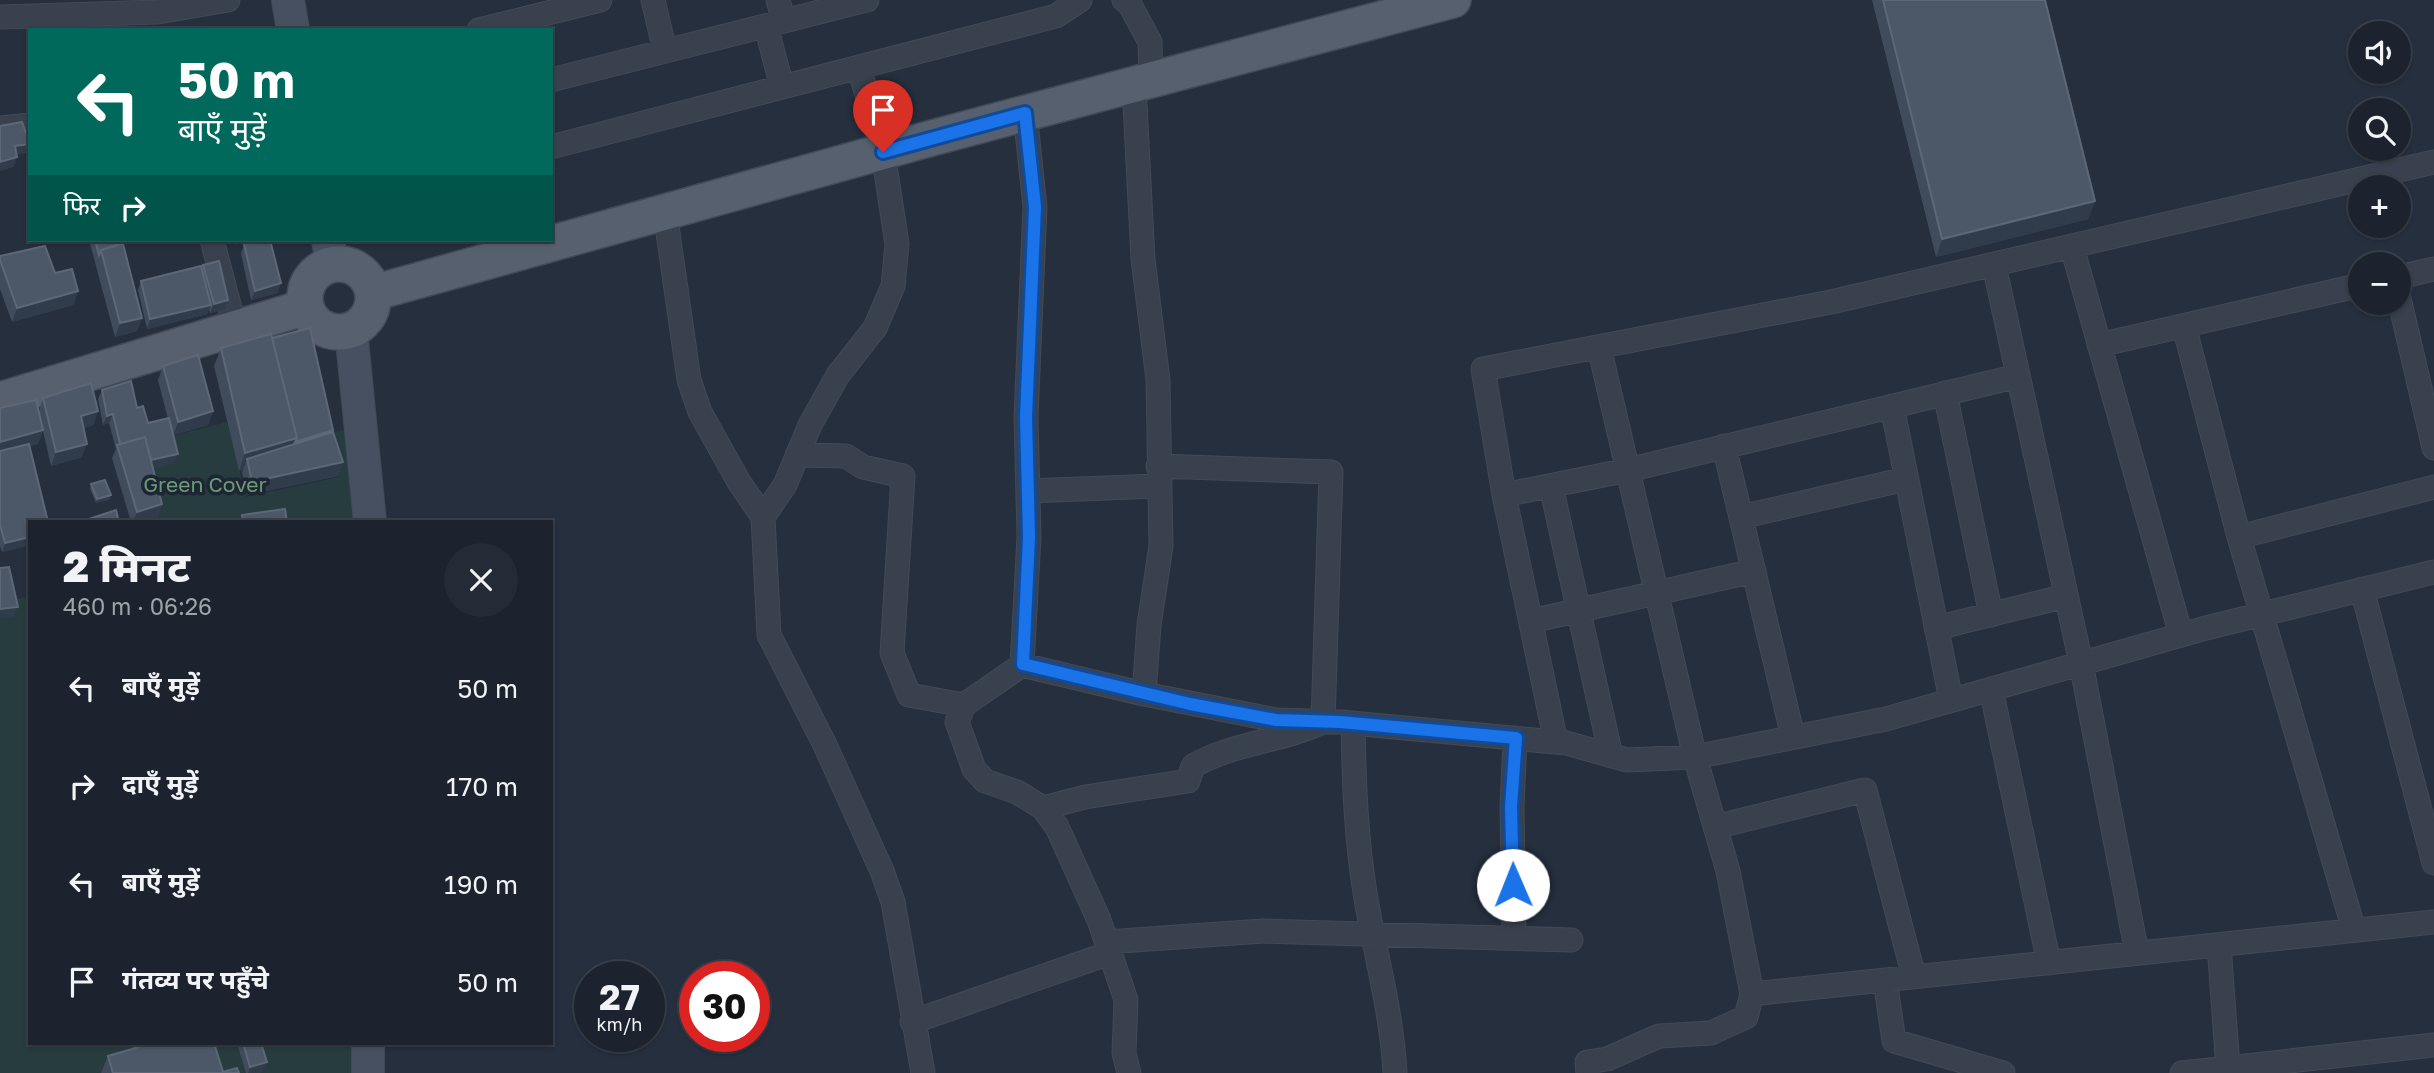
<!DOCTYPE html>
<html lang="hi">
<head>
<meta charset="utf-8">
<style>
  :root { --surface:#1c232e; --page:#252b36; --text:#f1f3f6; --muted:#a0a4aa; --line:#3a404a }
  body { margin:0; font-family:"Golos Text","Noto Sans Devanagari",sans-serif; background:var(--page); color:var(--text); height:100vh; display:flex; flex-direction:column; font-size:26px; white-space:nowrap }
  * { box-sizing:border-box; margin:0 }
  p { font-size:23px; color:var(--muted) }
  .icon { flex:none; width:38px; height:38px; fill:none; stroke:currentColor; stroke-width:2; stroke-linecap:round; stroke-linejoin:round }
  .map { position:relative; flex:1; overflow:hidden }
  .panel { position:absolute; left:28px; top:520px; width:525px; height:525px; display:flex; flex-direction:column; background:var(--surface); border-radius:0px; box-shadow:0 2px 5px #0004,0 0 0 2px var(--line) }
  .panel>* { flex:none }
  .top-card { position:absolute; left:28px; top:28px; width:525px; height:214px; border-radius:0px; box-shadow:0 2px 5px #0004,0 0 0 2px var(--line); background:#00695c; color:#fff; overflow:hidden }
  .buttons { position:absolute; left:2348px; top:21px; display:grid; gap:14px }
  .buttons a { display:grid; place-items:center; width:63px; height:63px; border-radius:50%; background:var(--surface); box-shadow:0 2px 5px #0004,0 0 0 2px var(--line); font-size:35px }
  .speed { position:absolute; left:574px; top:961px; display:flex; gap:14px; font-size:35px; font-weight:700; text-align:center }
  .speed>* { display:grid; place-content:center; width:91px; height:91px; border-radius:50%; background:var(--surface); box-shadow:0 2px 5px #0004,0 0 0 2px var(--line); line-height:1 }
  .speed small { font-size:18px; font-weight:400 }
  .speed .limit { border:10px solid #d22; background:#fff; color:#111 }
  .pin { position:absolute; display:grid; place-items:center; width:60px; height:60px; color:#fff; margin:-72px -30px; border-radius:50% 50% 50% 0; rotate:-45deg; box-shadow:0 0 7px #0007 }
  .pin .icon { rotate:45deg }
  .me { position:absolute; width:77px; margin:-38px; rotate:359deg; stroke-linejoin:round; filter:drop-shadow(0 0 5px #0008) }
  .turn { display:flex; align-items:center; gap:24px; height:147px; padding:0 35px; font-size:32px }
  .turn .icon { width:91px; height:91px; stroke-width:2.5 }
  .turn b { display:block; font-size:49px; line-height:60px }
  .then { display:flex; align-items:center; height:66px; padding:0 35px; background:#0003; gap:14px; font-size:26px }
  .round { display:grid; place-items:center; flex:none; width:74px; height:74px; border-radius:37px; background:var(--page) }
  .headline { display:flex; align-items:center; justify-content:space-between; height:119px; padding:0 35px }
  h1 { font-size:42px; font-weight:800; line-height:52px }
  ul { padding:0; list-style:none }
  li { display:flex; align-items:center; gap:21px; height:98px; padding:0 35px }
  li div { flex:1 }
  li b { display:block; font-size:26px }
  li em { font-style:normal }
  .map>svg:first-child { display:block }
  .green { fill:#273c3f }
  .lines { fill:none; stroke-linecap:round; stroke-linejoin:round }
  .street-casing { stroke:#424a57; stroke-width:25 }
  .secondary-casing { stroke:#424a57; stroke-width:34 }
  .primary-casing { stroke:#424a57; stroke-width:38 }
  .street { stroke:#39414e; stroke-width:23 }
  .secondary { stroke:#475061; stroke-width:32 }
  .primary { stroke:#57606e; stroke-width:35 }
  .wall { fill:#404b5c }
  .shaded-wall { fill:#303b4b }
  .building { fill:#4c5868; stroke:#5d6777; stroke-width:2 }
  .route-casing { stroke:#114b97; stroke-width:18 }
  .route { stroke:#1a73e8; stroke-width:12 }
  .labels { text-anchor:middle; stroke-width:7; stroke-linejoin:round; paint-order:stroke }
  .park-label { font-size:21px; fill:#6c9a77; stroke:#1e2633 }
</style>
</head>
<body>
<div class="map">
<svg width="2434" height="1073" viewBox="0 0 2434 1073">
  <rect width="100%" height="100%" fill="#252f3e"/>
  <path class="green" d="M227 422 246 497 339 477 326 434 361 425 366 521 145 522V470L168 437Z
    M30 596V1043H366L359 1073H0V603Z"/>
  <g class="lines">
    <g class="street-casing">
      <path id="street" d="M653 0 665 51
        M778 0 784 21
        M1124 0 1129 3 1150 42 1151 80
        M0 17 158 12 228 0
        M766 26 782 87
        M479 30 600 0
        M551 80 867 0
        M1134 85 1143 259 1158 380 1161 546 1149 625 1144 694
        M1025 113 1035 207 1026 417 1029 537 1022 665 964 705 957 722 974 769 985 781 1017 792 1043 808 1057 827 1099 920 1126 1000 1124 1053 1129 1073
        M0 128 30 125
        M551 147 1056 16 1080 0
        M665 212 689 380 700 412 739 482 763 517 769 635 825 745 882 871 893 902 923 1073
        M212 240 236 331
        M2072 247 2181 635
        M1994 265 2081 663 2137 953
        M2399 277 2434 269
        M2399 298 2434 448
        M2184 326 2239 537 2354 930
        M2099 345 2361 285
        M1599 347 1695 757 1728 871 1752 994 2434 922
        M1945 393 1991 615
        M1892 406 1951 700
        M1724 446 1793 737
        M797 455 846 456 863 467 903 476 892 653 909 695 964 705
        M1551 486 1611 756
        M1028 491 1158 486
        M1504 495 1628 470 2018 376
        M763 517 785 485 810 425 838 375 875 328 893 286 897 244 883 152 859 67
        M1741 517 1906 479
        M2239 537 2434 487
        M2362 589 2434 863
        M1531 621 1754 571
        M1936 628 2066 596
        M1022 665 1144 694 1276 720 1340 722 1566 743 1627 760 1695 757 1886 719 2206 628 2434 572
        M1991 689 2049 963
        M1353 724C1354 783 1356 840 1366 899 1376 957 1392 1014 1395 1073
        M1556 742 1504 495 1483 369 1831 302 2434 162
        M1043 808 1085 797 1188 781 1193 766C1232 743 1280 742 1323 722L1331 472 1158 466
        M1715 827 1865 790 1914 977
        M1514 938 1512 807 1515 738
        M1106 942 1263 931 1571 940
        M2219 945 2228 1068
        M1885 980 1894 1041 2003 1073
        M912 1022 1110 953
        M1588 1073 1587 1062 1607 1059 1659 1036 1711 1033 1746 1017 1752 994
        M2182 1073 2434 1045"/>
    </g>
    <g class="secondary-casing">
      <path id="secondary" d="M288 0 293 30
        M328 240 332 265
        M351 330 370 522
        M368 1073V1043"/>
    </g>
    <g class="primary-casing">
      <path id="primary" d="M305 298a34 34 0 1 1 68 0a34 34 0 1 1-68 0Z
        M373 293 932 138 1453 0
        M0 400 306 307"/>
    </g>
    <use href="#street" class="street"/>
    <use href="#secondary" class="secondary"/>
    <use href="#primary" class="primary"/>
  </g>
  <path class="wall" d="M1872 0H2045L2095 201 2088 219 1936 257Z
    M89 240H125V242L124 246 142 318 137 331 115 337Z
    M244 244 278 293 251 300 241 254Z
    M0 256 55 273 78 291 73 305 12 322 0 289Z
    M203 265 228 300 225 309 210 313 209 309 207 314 147 329 138 290 141 281 202 269Z
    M272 338 333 430V432L343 462 338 476 247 495 242 473 243 470 239 471 214 366 221 348Z
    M163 366 213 411 208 425 173 435 175 463 153 468 162 504 157 518 145 522H131L112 458 116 449 109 423 103 425 98 399 102 390 137 408 148 423 168 419 158 380Z
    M43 398 98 411 93 425 84 428 82 457 51 466 41 422 43 430 38 444 30 446V545L2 552 0 546V408L39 411Z
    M91 484 111 495 109 500 96 503 90 489Z
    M134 1043H214L223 1072 239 1073H101L108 1056 132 1049Z
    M237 1043H261L263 1071 258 1073H246Z"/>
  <path class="shaded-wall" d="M30 144 26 153 11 155 15 146Z
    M17 157 14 167 0 171V162Z
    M2095 201 2088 219 1936 257 1942 239Z
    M240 240H252L251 241 234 245 236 241Z
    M287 240H297L286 243Z
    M281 283 278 293 251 300 255 291Z
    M78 291 73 305 12 322 17 308Z
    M228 300 225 309 210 313 214 304Z
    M211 305 207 314 147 329 150 319Z
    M142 318 137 331 115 337 120 323Z
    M98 411 93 425 76 430 81 416Z
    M213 411 208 425 173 435 178 422Z
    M113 414 109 423 103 425 107 416Z
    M43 430 38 444 0 454V442Z
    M333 430 328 444 247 459 243 470 239 471 245 453 297 438Z
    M87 444 82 457 51 466 56 452Z
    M178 454 175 463 145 470 149 461Z
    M343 462 338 476 247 495 252 482Z
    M111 495 109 500 96 503 97 499Z
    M162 504 157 518 145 522H133L137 512Z
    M30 537V545L2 552 5 543Z
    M18 607 14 617 0 618V609Z
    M267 1062 263 1071 258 1073H248L250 1067Z"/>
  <path class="building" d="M1883 0H2045L2095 201 1942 239Z
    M22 122 30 144 15 146 17 157 0 162V126Z
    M95 240H125V242L101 250 99 255Z
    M264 240H270L281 283 255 291 244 244Z
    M123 244 142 318 120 323 101 250Z
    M45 246 55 273 72 269 78 291 17 308 0 260V256Z
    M219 261 228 300 214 304 203 265Z
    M201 266 211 305 150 319 141 281Z
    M310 328 333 430 295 442 297 438 272 338Z
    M271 334 297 438 245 453 221 348Z
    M198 355 213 411 178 422 163 366Z
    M131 381 137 408 143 406 148 423 169 418 178 454 151 460 145 437 120 444 113 414 107 416 102 390Z
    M91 383 98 411 81 416 87 444 56 452 43 398Z
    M36 400 43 430 0 442V408Z
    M333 432 343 462 252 482 247 459Z
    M145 437 162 504 137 512 117 445Z
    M29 444 48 522H30V537L5 543 0 525V451Z
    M105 480 111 495 97 499 91 484Z
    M285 509 287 522H243L242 515Z
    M116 510 119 522H80Z
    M9 567 18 607 0 609V568Z
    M138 1043H214L223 1072 237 1068 239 1073H113L108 1056 139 1047Z
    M243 1043H261L267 1062 250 1067Z"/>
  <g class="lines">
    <g class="route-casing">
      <path id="route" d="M883 152 1025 113 1035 207 1026 417 1029 537 1023 664 1190 704 1276 720 1340 722 1516 738 1511 807 1513 885"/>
    </g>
    <use href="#route" class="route"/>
  </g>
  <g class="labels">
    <g class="park-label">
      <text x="205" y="492">Green Cover</text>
    </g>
  </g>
</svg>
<div class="buttons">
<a><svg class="icon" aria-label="sound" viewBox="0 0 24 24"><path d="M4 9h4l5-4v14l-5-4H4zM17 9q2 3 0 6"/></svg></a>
<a><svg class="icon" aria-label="search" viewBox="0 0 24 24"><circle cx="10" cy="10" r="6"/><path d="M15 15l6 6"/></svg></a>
<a>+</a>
<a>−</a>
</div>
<div class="speed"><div>27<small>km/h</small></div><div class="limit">30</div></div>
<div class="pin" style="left:883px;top:152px;background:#d93025"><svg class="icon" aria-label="arrive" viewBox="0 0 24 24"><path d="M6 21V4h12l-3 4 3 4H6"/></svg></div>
<svg class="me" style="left:1513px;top:885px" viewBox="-20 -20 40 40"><circle r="19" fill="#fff"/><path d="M0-13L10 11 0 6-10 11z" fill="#1a73e8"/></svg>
<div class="top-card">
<div class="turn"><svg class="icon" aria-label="left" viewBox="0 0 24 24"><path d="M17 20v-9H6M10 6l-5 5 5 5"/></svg><div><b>50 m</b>बाएँ मुड़ें</div></div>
<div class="then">फिर<svg class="icon" aria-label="right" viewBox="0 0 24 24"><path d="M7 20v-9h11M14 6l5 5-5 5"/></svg></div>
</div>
<section class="panel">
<div class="headline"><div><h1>2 मिनट</h1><p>460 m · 06:26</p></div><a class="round"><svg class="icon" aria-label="close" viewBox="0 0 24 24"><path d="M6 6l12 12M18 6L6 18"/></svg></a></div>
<ul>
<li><svg class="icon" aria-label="left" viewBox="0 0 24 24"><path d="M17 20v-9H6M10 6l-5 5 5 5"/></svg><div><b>बाएँ मुड़ें</b></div><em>50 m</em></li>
<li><svg class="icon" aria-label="right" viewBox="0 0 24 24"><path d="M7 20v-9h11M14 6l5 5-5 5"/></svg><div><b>दाएँ मुड़ें</b></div><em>170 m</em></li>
<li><svg class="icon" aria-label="left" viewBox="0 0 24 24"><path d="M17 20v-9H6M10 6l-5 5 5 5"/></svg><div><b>बाएँ मुड़ें</b></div><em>190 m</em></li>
<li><svg class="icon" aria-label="arrive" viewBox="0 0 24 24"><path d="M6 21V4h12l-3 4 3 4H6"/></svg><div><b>गंतव्य पर पहुँचे</b></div><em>50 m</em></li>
</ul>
</section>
</div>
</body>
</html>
